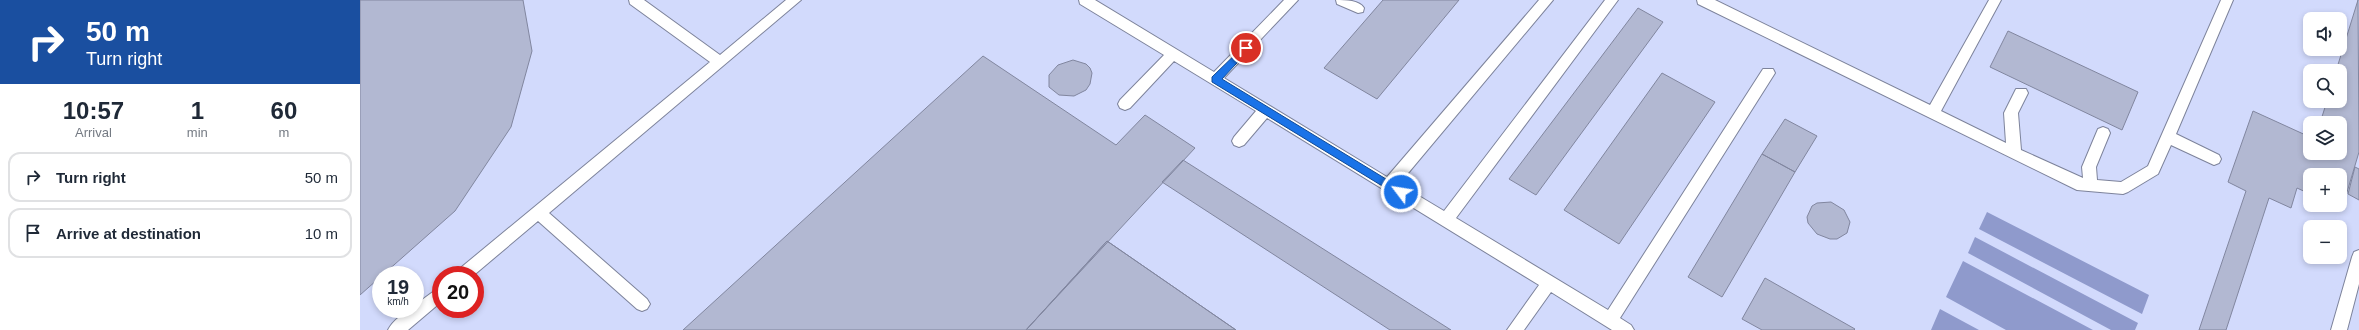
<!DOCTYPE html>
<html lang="en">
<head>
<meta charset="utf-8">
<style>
  :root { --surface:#fff; --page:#f2f2f3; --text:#1f2937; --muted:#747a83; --line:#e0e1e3 }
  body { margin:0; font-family:Helvetica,sans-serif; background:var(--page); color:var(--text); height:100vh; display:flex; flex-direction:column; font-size:15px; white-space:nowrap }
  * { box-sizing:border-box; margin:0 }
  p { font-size:13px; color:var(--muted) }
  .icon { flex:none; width:22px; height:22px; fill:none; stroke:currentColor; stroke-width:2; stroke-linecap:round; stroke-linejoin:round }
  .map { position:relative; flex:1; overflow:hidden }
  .side { display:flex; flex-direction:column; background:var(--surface); width:360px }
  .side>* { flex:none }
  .guide { background:#1a4fa0; color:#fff; overflow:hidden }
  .fabs { position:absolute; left:1943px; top:12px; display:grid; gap:8px }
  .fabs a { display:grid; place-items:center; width:44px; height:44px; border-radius:8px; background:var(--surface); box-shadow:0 2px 6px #0003; font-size:20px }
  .speed { position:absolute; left:12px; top:266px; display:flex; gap:8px; font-size:20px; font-weight:700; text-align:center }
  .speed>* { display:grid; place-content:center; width:52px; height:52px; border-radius:50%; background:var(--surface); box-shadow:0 2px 6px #0003; line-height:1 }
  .speed small { font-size:10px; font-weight:400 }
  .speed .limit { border:6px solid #d22; background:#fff; color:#111 }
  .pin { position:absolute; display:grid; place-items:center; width:34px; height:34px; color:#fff; margin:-17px; border:2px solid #fff; border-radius:50%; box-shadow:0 1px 4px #0007 }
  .me { position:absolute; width:44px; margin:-22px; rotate:301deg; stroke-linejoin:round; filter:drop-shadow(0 0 3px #0008) }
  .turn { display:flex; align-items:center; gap:14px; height:84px; padding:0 20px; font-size:18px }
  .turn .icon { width:52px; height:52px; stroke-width:2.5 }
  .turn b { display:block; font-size:28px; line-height:34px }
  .eta { display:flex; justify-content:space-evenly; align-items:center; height:68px; text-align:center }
  .eta b { font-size:24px; font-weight:700; line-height:28px }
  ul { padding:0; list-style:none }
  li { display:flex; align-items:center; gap:12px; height:50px; margin:0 8px 6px; padding:0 12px; border:2px solid var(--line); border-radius:12px }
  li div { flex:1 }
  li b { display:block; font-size:15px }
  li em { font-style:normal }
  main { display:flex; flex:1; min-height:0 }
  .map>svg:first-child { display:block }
  .built { fill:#d2dafc; fill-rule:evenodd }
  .water { fill:#8f9acc }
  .building { fill:#b2b8d2; stroke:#81869f }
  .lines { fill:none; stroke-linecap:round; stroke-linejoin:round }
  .lane-casing { stroke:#7d839b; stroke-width:2 }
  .lane { fill:#fff; fill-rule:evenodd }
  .route { fill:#1a73e8; stroke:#114b97 }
</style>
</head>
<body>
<main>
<section class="side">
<div class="guide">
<div class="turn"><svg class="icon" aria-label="right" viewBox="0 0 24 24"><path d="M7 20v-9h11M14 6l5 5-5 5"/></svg><div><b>50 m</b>Turn right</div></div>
</div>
<div class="eta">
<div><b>10:57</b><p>Arrival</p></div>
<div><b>1</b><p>min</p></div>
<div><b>60</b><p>m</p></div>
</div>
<ul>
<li><svg class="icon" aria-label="right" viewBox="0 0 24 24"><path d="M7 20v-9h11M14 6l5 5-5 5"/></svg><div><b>Turn right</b></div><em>50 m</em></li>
<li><svg class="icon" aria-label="arrive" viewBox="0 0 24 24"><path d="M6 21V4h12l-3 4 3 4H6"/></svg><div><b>Arrive at destination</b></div><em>10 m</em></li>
</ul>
</section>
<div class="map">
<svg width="1999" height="330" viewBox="0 0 1999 330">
  <rect width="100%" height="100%" fill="#e2e7fd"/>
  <path class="built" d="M0 0H1999V330H0ZM1950 19H1980V49H1950ZM1950 71H1980V101H1950ZM1950 123H1980V153H1950ZM1950 175H1980V205H1950ZM1950 227H1980V257H1950ZM21 275H55V309H21ZM81 275H115V309H81Z"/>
  <path class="water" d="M1627 212 1789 295 1782 314 1619 229Z
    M1615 237 1778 323 1775 330H1751L1608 253Z
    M1603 261 1733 330H1646L1586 297Z
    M1580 309 1619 330H1571Z"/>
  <path class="building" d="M0 0H163L172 51 151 127 95 211 0 295Z
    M1023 0H1099L1017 99 964 68Z
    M1998 0 1999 152 1982 209 1973 205H1980V175H1950V194L1937 188 1931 208 1909 198 1866 330H1839L1886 191 1868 182 1893 111 1950 137V153H1980V123H1960L1967 101H1980V71H1976Z
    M1278 8 1303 22 1176 195 1149 179Z
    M1648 31 1778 92 1762 130 1630 67Z
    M623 56 756 145 785 115 835 148 666 330H323Z
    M713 60 726 64 730 68 732 73 730 84 726 90 714 96 699 95 689 87V75L698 65Z
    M1302 73 1355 102 1259 244 1204 210Z
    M1425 119 1457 136 1435 172 1402 154Z
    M1402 154 1435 172 1362 297 1328 277Z
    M823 160 1091 330H1030L802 182Z
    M1995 167 1999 169V200L1988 194Z
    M1471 202 1484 210 1490 222 1487 233 1477 239H1470L1457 234 1448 223 1447 217 1452 206 1457 203Z
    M747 241 876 330H666Z
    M747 241 876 330H666Z
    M1405 278 1495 329 1494 330H1402L1382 319Z"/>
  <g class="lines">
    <g class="lane-casing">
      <path id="lane" d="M269 0H284L360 55 426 0H441L189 213 287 299 290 304 287 309 282 311 277 309 178 221 114 275H96L98 270 350 62 270 4Z
        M719 0H735L854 72 924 0H938L864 78 1027 177 1179 0H1193L1039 184 1084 211 1245 0H1258L1096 218 1248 310 1403 69H1413L1415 73 1260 318 1271 325 1274 330H1252L1191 292 1164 330H1147L1179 285 907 118 884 145 879 147 874 145 872 141 874 137 896 111 814 61 770 108 765 110 760 108 758 104 760 100 804 55 720 4Z
        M976 0C986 0 999 0 1004 8L1003 12 998 13 977 4Z
        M1337 0H1355L1570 105 1629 0H1641L1581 111 1646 143 1644 113 1656 89H1666L1668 93 1658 113 1661 150 1723 178 1722 167 1738 129 1743 127 1748 129 1750 133 1736 167 1737 180 1761 182 1788 166 1861 0H1873L1816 134 1859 155 1861 159 1859 163 1854 165 1811 145 1798 174 1768 192 1763 194 1717 190 1338 4Z
        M1999 250V284L1987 330H1971L1992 257 1994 252Z
        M81 286V302L48 330H28C32 322 46 309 55 309V305Z"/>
    </g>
    <use href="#lane" class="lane"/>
  </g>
  <path class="route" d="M886 44 889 45V50L862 79 1044 190V195H1037L852 82V77Z"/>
</svg>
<div class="fabs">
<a><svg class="icon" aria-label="sound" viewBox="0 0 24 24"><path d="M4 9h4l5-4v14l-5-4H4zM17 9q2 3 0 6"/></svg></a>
<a><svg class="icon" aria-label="search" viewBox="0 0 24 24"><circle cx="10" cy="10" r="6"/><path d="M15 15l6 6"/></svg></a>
<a><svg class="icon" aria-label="layers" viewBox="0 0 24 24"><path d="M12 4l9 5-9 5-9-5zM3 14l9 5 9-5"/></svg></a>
<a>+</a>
<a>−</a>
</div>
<div class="speed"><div>19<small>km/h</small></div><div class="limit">20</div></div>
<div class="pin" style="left:886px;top:48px;background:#d93025"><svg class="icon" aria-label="arrive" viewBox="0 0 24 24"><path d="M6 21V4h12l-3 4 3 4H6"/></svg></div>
<svg class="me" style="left:1041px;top:192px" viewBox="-20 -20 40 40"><circle r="17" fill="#1a73e8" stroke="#fff" stroke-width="3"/><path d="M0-11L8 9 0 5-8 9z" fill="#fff"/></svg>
</div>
</main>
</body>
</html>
